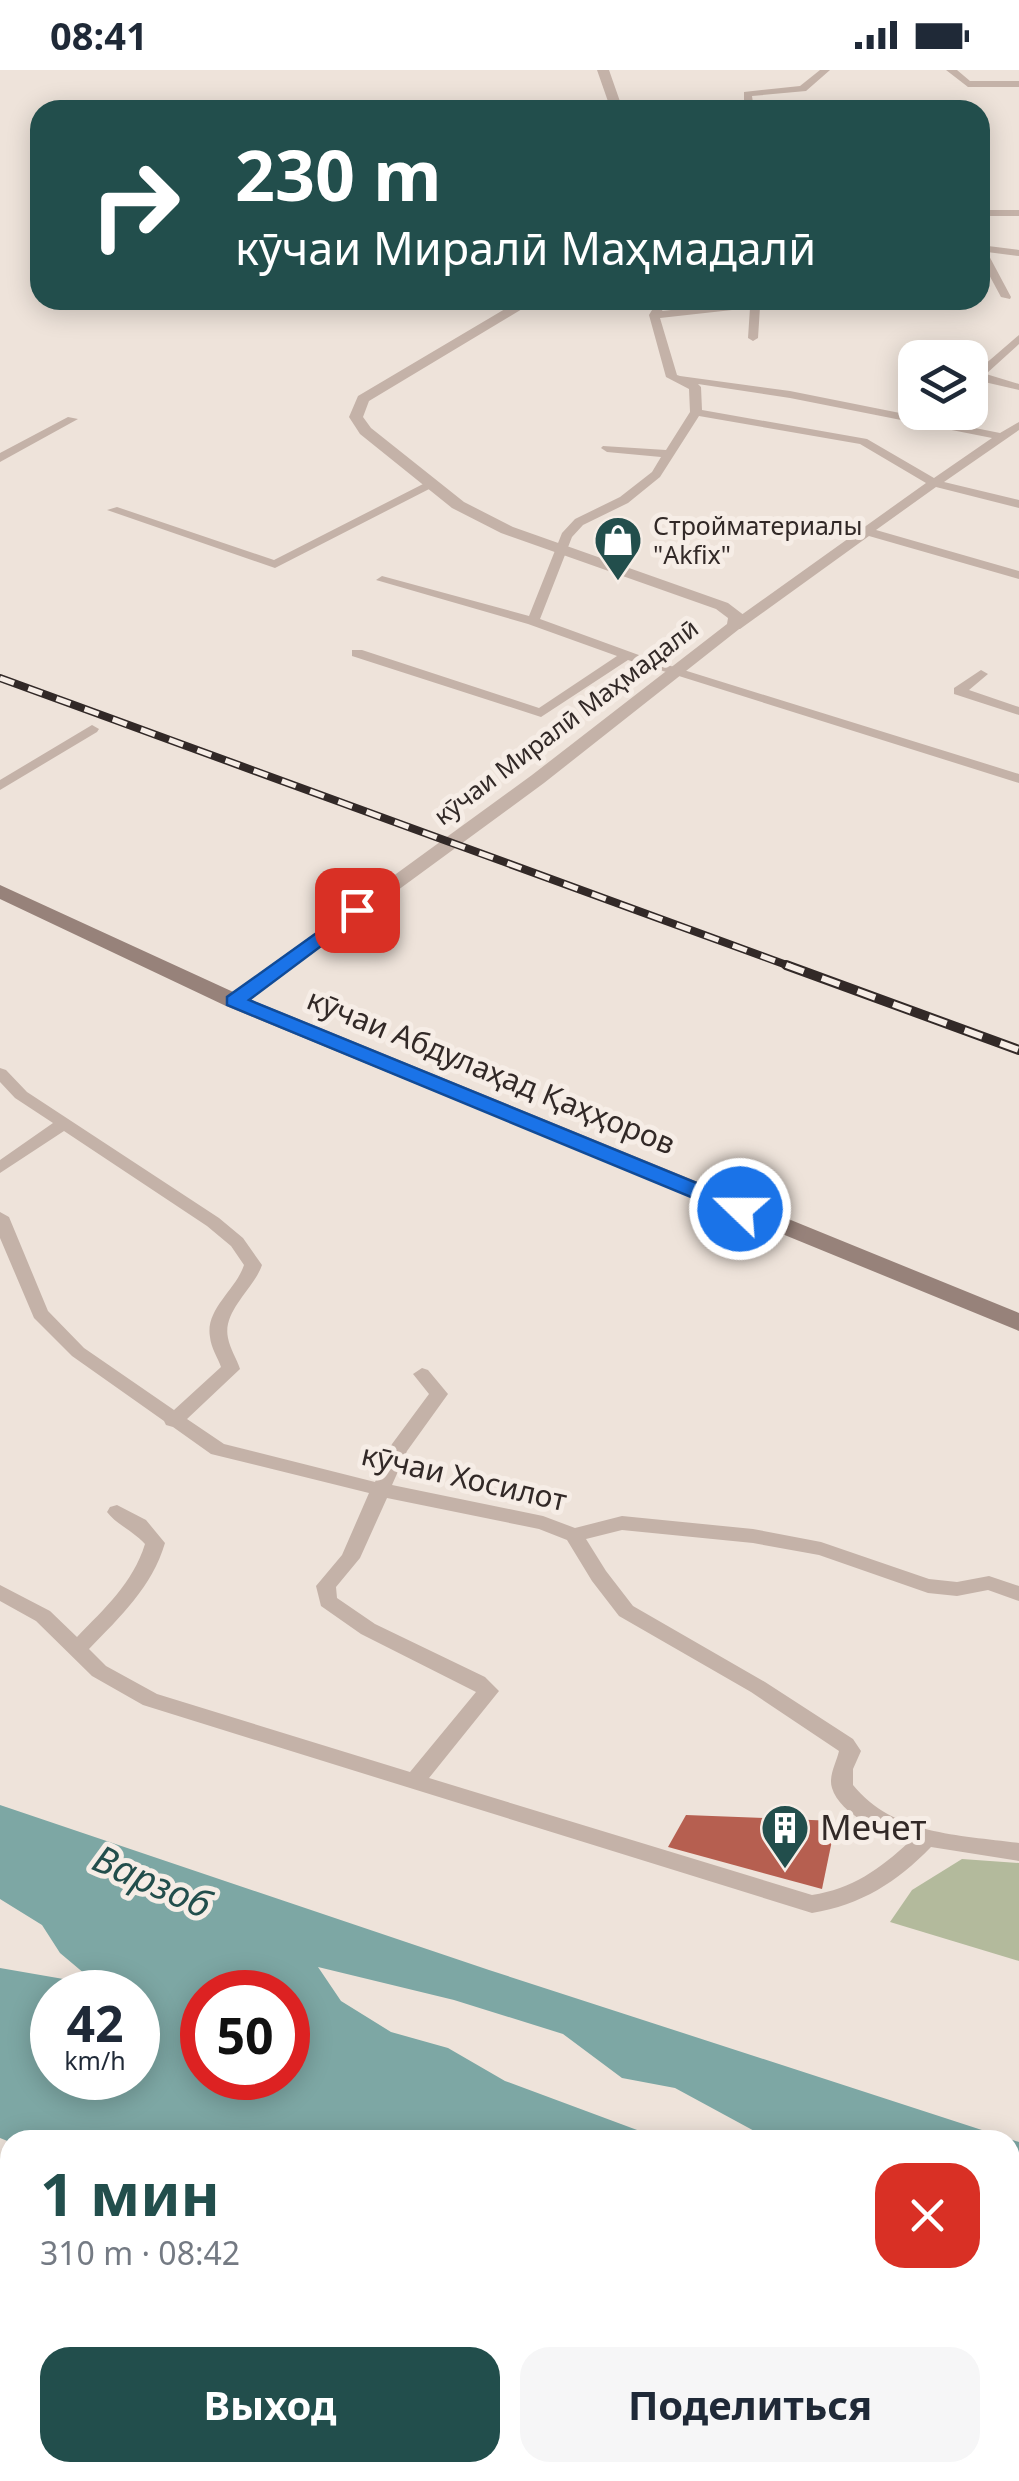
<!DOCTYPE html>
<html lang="ru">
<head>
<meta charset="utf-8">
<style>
  :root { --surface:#fff; --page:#f6f6f7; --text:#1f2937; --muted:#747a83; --accent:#224e4c }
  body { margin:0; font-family:"Noto Sans",sans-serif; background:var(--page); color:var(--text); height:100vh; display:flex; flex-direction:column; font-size:38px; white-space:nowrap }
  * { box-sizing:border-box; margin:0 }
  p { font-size:32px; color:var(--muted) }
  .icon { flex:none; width:55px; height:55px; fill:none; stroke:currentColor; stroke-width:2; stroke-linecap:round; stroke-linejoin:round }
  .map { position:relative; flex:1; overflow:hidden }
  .drawer { position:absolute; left:0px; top:2060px; width:1020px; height:352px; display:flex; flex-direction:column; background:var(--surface); border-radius:30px 30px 0 0; box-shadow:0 5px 25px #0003 }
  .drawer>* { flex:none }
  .hud { position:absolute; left:30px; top:30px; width:960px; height:210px; border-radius:30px; box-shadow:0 5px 25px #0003; background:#224e4c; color:#fff; overflow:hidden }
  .buttons { position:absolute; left:898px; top:270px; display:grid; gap:20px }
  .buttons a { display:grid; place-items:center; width:90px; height:90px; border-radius:20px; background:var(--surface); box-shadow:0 5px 25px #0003; font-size:50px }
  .speed { position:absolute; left:30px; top:1900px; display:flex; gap:20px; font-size:50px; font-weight:700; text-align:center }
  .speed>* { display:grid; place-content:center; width:130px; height:130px; border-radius:50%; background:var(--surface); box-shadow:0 5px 25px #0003; line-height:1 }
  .speed small { font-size:25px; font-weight:400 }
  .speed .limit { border:15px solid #d22; background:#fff; color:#111 }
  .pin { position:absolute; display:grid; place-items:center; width:85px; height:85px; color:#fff; margin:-42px; border-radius:20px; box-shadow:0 5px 15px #0006 }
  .me { position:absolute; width:110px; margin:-55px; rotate:292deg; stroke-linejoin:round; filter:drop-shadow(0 0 8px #0008) }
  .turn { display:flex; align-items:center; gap:35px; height:210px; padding:0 40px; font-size:45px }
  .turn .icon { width:130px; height:130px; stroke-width:2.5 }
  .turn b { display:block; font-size:70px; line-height:85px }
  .round { display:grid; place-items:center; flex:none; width:105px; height:105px; border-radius:30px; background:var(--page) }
  .summary { display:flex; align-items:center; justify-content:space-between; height:170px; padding:0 40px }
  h1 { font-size:60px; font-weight:700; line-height:75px; color:var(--accent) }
  .action { display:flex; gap:20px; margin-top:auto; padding:20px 40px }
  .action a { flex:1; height:115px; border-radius:30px; background:var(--accent); color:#fff; font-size:40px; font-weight:700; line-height:115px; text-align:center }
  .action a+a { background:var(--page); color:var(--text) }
  .status { display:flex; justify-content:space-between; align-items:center; height:70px; padding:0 50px; background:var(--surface); direction:ltr }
  .status svg { height:28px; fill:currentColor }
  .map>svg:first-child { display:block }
  .green { fill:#b3ba9c }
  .water { fill:#7da7a4; fill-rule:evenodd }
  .building { fill:#b65f50 }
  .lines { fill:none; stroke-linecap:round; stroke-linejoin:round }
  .minor { fill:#c4b2a8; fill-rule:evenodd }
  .tertiary { fill:#c4b2a8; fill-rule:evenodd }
  .secondary { fill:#97827a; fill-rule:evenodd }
  .rail-far1-casing { stroke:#322927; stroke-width:8 }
  .rail-casing { stroke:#322927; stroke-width:10 }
  .rail-far1 { stroke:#f6ede6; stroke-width:5; stroke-dasharray:15; stroke-linecap:butt }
  .rail { stroke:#f6ede6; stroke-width:6; stroke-dasharray:19; stroke-linecap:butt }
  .route { fill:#1a73e8; stroke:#114b97; stroke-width:2.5 }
  .labels { text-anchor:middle; stroke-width:10; stroke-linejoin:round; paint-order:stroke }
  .far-poi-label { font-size:25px; fill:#322927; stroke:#f6ede6; text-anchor:start }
  .far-street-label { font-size:25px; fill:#322927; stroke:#f6ede6 }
  .street-label { font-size:30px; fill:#322927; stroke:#f6ede6 }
  .near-poi-label { font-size:35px; fill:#322927; stroke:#f6ede6; text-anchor:start }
  .near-water-label { font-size:38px; font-style:italic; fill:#224e4c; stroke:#f6ede6 }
</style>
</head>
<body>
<div class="status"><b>08:41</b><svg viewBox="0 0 49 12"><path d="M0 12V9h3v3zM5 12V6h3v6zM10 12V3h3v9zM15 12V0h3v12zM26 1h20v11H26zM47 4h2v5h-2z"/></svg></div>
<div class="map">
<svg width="1019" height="2411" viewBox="0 0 1019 2411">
  <rect width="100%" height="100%" fill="#eee3da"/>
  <path class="green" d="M962 1789 1019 1793V1891L890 1852 912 1820Z"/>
  <path class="water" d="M0 1735 489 1900 1019 2072V2133L1010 2131V2070H771L675 2018 622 2008 563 1964 454 1930 318 1897 341 1931 391 1962 448 1978 505 2011 664 2070 10 2072 0 2068V1898L98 1915 60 1883 42 1855 0 1829ZM52 1922H138V2008H52ZM202 1922H288V2008H202Z
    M1010 2202 1019 2204V2411H945L923 2403 1010 2402Z"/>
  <path class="building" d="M686 1745 836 1751 822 1819 668 1777Z"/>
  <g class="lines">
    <path class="minor" d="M820 0H830L806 21 752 26 754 40H744V22L800 16Z
      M946 0H957L970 11H1019V17H968Z
      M980 140H1019V146H980Z
      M980 175 1019 180V186L987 182 1011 227 1010 229 1001 227 980 188Z
      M658 230H668L662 241 762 230H796L791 233 760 237 758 268 753 271 748 268 750 238 660 248 677 305 680 306 790 321 1000 363 1019 352V360L944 412 1019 430V438L936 417 876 460 1019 501V509L869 466 740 559H730V553L926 413 860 374 699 346 660 407 628 433 583 455 572 467 540 549 658 592 1019 704V713L628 590 541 647 352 586V580H362L539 638 617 586 528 554 376 510 382 506 529 546 562 463 575 449 620 427 652 402 661 387 607 382 601 378 603 376 666 380 690 342 689 319 666 307 649 245ZM698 314 790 328 992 368 934 408 867 369 702 340 701 317Z
      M837 230C863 230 898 225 921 236L916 239 842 233Z
      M1019 265V274L986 304 1019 314V320L980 311 974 304 976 302Z
      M68 347 78 349 0 392V383Z
      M427 412 437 415 275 498 107 440 117 437 274 490Z
      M981 600 988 604 969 620 1019 637V645L954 624V618Z
      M92 655 99 659 97 662 0 720V710Z
      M0 998 6 1000 27 1022 219 1148 243 1168 262 1195C254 1219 222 1241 228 1268 230 1279 237 1289 240 1299L187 1349 224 1374 375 1412 392 1374 429 1324 413 1304 422 1298 428 1300 448 1324 407 1381 392 1415 543 1446 575 1458 622 1446 753 1459 821 1472 929 1509 957 1512 989 1506 1019 1516V1531L988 1520 957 1526 928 1523 819 1485 753 1473 622 1460 586 1469 606 1501 633 1536 765 1612 853 1669 861 1681 853 1699V1715C894 1765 959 1765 1019 1773V1791L931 1777C897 1812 861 1835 812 1843L143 1635 92 1606 36 1551 0 1531V1515L50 1541 77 1567C104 1539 133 1513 145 1474 133 1461 116 1454 107 1442L110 1437 117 1435 146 1450 165 1473C152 1517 120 1547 89 1579L106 1596 157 1624 410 1702 476 1622 361 1564 321 1536 316 1516 342 1485 369 1423 211 1384 173 1357 166 1355 164 1351 72 1286 34 1248 0 1168V1142L9 1147 48 1241 84 1278 174 1340 221 1297C218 1288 211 1278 210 1267 205 1239 236 1220 244 1195L231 1176 207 1156 64 1061 0 1103V1090L53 1053 15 1028 0 1012ZM387 1428 539 1459 567 1470 592 1511 619 1546 751 1622 839 1681C837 1691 828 1706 832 1718 840 1745 885 1764 909 1772 880 1799 852 1819 812 1825L429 1708 499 1621 485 1607 375 1554 337 1528 336 1517 360 1488Z"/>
    <path class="tertiary" d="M597 0H609L623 40H611Z
      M520 230H537L369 331 363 347 371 358 464 432 513 457 728 533 745 546 743 556 544 713 241 935H227L224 931 227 927 532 705 727 554 728 548 716 539 501 463 452 438 360 364 349 347 358 326Z"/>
    <path class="secondary" d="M0 815 242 926 1019 1243V1261L226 936 0 829Z
      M0 2097 10 2101V2131L0 2127Z
      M0 2155 10 2158V2189L0 2186Z
      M552 2402H644L648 2411H555Z
      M728 2402H781L785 2411H731Z"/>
    <g class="rail-far1-casing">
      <path id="rail-far1" d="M0 608 792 897"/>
    </g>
    <g class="rail-casing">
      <path id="rail" d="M786 895 1019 980"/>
    </g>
    <use href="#rail-far1" class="rail-far1"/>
    <use href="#rail" class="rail"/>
  </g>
  <path class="route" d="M357 834 366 840 364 844 249 930 748 1134 751 1139 748 1144H732L227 935V927Z"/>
  <defs>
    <g id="shop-pin" transform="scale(2.5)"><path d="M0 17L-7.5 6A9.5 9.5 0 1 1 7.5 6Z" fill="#224e4c" stroke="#f6ede6"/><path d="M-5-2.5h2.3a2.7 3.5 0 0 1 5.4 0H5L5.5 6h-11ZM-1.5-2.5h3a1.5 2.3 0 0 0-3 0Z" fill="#fff"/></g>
    <g id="building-pin" transform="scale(2.5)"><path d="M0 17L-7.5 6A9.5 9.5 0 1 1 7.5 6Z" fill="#224e4c" stroke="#f6ede6"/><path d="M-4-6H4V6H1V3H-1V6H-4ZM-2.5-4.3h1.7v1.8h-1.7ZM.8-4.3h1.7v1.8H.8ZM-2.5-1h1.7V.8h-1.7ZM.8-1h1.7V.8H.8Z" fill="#fff"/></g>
  </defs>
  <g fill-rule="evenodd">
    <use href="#shop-pin" x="618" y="470"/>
    <use href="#building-pin" x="785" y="1758"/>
  </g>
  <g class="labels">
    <g class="far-poi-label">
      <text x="653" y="465">Стройматериалы<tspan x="653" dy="29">"Akfix"</tspan></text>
    </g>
    <g class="far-street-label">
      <text transform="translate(566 652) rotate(-37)" y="9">кӯчаи Миралӣ Маҳмадалӣ</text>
    </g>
    <g class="street-label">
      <text transform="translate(491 1002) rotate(22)" y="10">кӯчаи Абдулаҳад Қаҳҳоров</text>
      <text transform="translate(464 1408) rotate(13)" y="10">кӯчаи Хосилот</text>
    </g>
    <g class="near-poi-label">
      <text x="820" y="1770">Мечет</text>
    </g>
    <g class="near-water-label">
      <text transform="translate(152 1812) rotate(24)" y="13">Варзоб</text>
    </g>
  </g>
</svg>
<div class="buttons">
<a><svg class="icon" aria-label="layers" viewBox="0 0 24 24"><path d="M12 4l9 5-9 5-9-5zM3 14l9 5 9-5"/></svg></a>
</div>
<div class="speed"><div>42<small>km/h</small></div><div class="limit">50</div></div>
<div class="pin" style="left:357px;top:840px;background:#d93025"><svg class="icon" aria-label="arrive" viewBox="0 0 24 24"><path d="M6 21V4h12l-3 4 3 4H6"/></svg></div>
<svg class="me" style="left:740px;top:1139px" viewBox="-20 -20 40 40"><circle r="17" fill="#1a73e8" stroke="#fff" stroke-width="3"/><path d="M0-11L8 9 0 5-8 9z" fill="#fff"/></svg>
<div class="hud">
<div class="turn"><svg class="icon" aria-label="right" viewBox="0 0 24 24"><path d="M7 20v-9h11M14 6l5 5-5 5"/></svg><div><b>230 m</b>кӯчаи Миралӣ Маҳмадалӣ</div></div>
</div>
<section class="drawer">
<div class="summary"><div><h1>1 мин</h1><p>310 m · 08:42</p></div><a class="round" style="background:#d93025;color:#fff"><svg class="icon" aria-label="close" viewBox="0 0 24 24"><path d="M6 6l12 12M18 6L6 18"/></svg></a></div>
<div class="action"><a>Выход</a><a>Поделиться</a></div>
</section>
</div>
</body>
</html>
